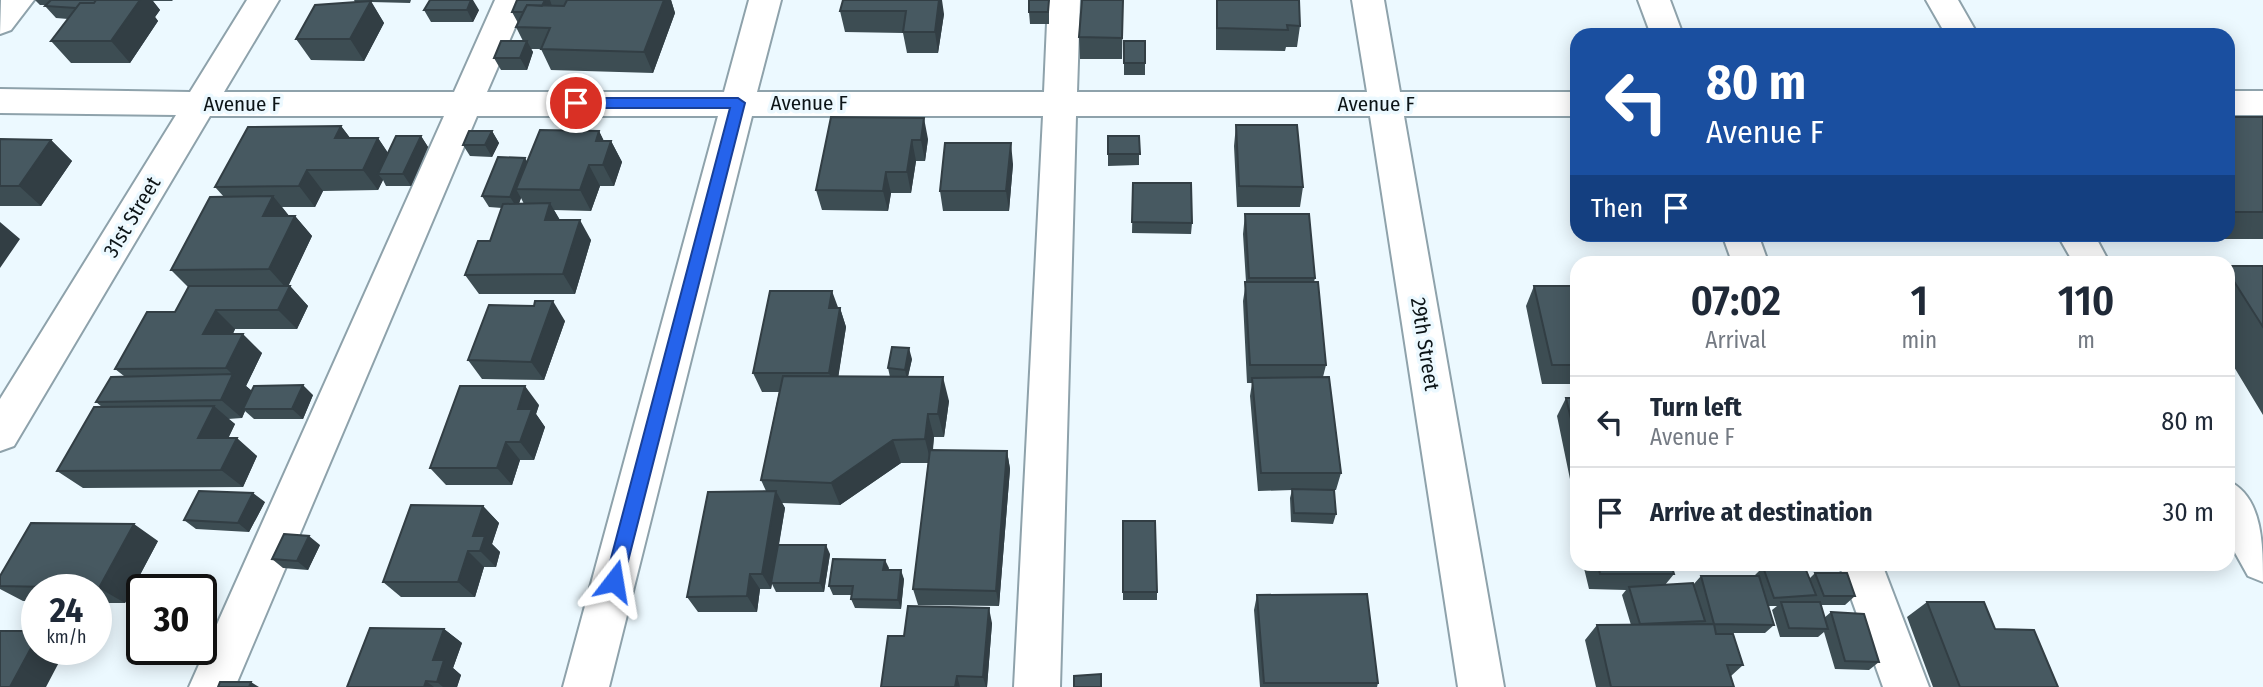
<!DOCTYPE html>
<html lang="en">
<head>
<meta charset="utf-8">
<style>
  :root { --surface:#fff; --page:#f2f2f3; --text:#1f2937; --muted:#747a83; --line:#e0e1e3 }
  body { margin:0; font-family:"Fira Sans Condensed",sans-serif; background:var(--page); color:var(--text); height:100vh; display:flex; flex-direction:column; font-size:26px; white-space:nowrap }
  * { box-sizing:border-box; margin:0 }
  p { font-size:23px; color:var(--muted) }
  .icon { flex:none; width:38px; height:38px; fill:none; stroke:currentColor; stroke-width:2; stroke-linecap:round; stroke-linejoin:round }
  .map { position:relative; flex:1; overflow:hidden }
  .side { position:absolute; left:1570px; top:256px; width:665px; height:315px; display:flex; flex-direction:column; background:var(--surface); border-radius:21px; box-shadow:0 4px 18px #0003 }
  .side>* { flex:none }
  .top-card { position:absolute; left:1570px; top:28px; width:665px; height:214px; border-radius:21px; box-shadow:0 4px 18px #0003; background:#1a4fa0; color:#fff; overflow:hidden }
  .speed { position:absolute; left:21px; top:574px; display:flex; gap:14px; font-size:35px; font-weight:700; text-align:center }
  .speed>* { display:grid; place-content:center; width:91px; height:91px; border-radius:50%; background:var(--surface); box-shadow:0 4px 18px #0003; line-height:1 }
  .speed small { font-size:18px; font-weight:400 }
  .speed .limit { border:4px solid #111; border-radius:10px; background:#fff; color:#111 }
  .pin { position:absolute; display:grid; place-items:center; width:60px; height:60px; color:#fff; margin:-30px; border:4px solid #fff; border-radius:50%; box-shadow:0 2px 7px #0007 }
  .me { position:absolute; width:77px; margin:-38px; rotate:14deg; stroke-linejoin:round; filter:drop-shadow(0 0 5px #0008) }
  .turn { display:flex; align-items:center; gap:24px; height:147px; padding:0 21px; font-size:32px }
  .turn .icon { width:91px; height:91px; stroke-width:2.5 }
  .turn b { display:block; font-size:49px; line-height:60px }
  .then { display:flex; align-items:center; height:66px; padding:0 21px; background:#0003; gap:14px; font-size:26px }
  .eta { display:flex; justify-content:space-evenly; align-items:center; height:119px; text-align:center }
  .eta b { font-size:42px; font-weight:600; line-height:49px }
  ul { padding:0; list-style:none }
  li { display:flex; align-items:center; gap:21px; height:91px; padding:0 21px; border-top:2px solid var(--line) }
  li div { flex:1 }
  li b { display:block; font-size:26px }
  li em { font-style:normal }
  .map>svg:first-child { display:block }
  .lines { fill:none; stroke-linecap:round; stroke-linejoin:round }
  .minor-casing { stroke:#8ea2ab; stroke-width:4 }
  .minor { fill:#fff; fill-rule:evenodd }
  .wall { fill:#3d4d53; fill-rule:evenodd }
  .shaded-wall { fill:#323e44 }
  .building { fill:#475961; stroke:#323e44; stroke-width:2 }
  .route { fill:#2563eb; stroke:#184099; stroke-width:2 }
  .labels { text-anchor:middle; stroke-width:7; stroke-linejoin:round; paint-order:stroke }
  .street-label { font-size:21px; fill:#0c1417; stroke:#ecf9ff }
</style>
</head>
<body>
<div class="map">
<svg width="2263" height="687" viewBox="0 0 2263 687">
  <rect width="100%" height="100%" fill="#ecf9ff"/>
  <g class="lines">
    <g class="minor-casing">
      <path id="minor" d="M1 0H34L11 30 0 34Z
        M247 0H279L224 92H454L495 0H527L487 92H724L749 0H781L757 92H1044L1048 0H1080L1077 92H1367L1352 0H1384L1400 92H1577V116H1404L1504 687H1458L1370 116H1076L1060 687H1014L1043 116H752L609 687H563L718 116H477L235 687H189L444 116H210L14 446 0 451V399L176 115 0 113V89L190 92Z
        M1638 0H1670L1683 35H1651Z
        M1926 0H1958L1978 35H1946Z
        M2228 91H2263V115H2228Z
        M1722 234H1758L1768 262H1732Z
        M2057 234H2094L2109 262H2073Z
        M2228 481C2263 496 2263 546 2263 582L2248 576 2228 540Z
        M1839 564H1882L1929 687H1883Z"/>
    </g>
    <use href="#minor" class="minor"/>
  </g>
  <path class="wall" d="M35 0H173L172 1H153L160 10 155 17 158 21 130 63H71L51 41 68 19 56 18 45 6 46 5H40Z
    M354 0H411L410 3 371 2 384 23 364 61 311 60 296 39 355 2Z
    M517 0H671L675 13 653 73 551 70 541 49H531L533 52 527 70H501L494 58 523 41 516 27 518 23 512 12Z
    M843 0 944 14 938 53H907L903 33 845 32 840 11Z
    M1123 0 1122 59H1080L1079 37Z
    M1216 0H1299L1300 26 1297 47H1286L1285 51 1216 50Z
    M1049 7V24H1030L1029 12Z
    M424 10H479L473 22H431Z
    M1124 41H1145V75H1124Z
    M831 117 928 139 925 161H916L911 193H891L888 211 822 210 816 190Z
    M2228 117H2263V239H2141L2139 234H2228Z
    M1236 125 1303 187 1300 207H1237L1234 146Z
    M341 126 350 138H378L388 153 421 136 428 147 411 186H386L383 180 378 190 323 191 315 207H282L289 216H295L312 236 288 286H290L308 306 297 329H235L233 334 262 353 246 386 252 391 313 395 303 419H254L245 411 242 418 228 419 235 424 228 438 257 456 243 487 83 488 57 471 102 407 96 402 124 376 115 369 175 312 189 288 171 270 224 197 215 187Z
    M492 131 499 143 492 157 470 156 463 145Z
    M599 131 604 141H611L622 162 614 186H600L591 211 554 210 560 220 591 240 575 294H479L465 275 490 241 502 208 489 207 482 196 527 161ZM521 198 524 204H519Z
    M1108 136H1139V165L1108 166Z
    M0 139 51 140 72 161 41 206H0Z
    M1013 164 1009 211H943L940 191Z
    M1133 183 1192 223 1191 234 1132 233Z
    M1245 214 1315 278 1314 282 1326 365 1323 377 1341 473 1336 490H1334L1336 514 1333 524 1291 522 1290 498 1292 490 1258 491 1250 396 1252 383H1247L1243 301 1246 282 1243 234Z
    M2228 266H2263V415L2228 357Z
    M1534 286H1577V384H1542L1526 306Z
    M534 306 565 321 544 380 482 379 468 360Z
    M838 308H840L846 327 838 377H890L888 368 912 359 908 377 949 401 944 437H934L933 450 1007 451 1010 469 999 606 918 605 913 589 928 463H901L840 505 782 503 785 508 779 545 830 554 824 592H776L772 584 771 589H760L757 612H698L687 597 766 491 761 480 779 392H762L753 373Z
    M1566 398H1577V484H1571L1557 416Z
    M539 405 536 414 545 427 534 460H520L512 485H446L430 468Z
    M1577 488V533L1570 500Z
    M265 502 249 532 196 529 184 520Z
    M483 506 499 523 492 544 500 552 496 567H484L475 597H401L383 582Z
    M1123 521 1157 592V600H1123Z
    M158 541 125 603H96V590H37V601H23L0 589V576Z
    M320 545 308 570 283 568 272 559Z
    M885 560 888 570 904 579 901 609 855 608 851 599V595H833L829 586Z
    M1583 564H1671L1674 574 1665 585H1693L1701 576H1754L1763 567 1810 578 1815 573 1855 596 1845 605H1821L1824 618 1831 612 1879 662 1869 670 1835 669 1824 632 1818 637H1780L1772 610 1777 606H1768L1774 625 1765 633H1716L1743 665 1731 676 1734 687H1596L1585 640 1597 625H1631L1622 595 1626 590 1589 589Z
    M1257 595 1378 683 1377 687H1260L1254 610Z
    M1927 602 1995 629 2058 687H1933L1907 617Z
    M992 623 987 687H881L904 636Z
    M444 629 462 643 453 668 461 675 457 687H347Z"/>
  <path class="shaded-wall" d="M135 0H152L160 10 155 17 158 21 130 63 111 41Z
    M471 0H473L479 10 473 22 467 10Z
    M545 0H550L552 6 540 12Z
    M664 0H671L675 13 653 73 644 52Z
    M939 0H942L944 14 938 53 935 32Z
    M371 1 384 23 364 61 350 39Z
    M527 41 533 52 527 70 520 58Z
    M924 118 928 139 925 161 921 140Z
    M341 126 357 147 335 138Z
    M492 131 499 143 492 157 485 145Z
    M599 131 608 150 611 141 622 162 614 186 603 165 596 141Z
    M421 136 428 147 411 186 403 174Z
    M378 138 392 159 378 174 383 180 378 190 363 170Z
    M51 140 72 161 41 206 19 186Z
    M912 140 916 161 911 193 907 172Z
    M1011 143 1013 164 1009 211 1006 191Z
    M525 158 532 169 516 189 521 198 517 208 510 197Z
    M589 165 600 186 591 211 580 190Z
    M307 170 323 191 315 207 299 186Z
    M886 172 891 193 888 211 883 191Z
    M273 196 290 217 263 216Z
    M550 203 562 224 545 220Z
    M295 216 312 236 287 289 269 269Z
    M580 220 591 240 575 294 563 274Z
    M0 222 20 239 0 268Z
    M290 286 308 306 297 329 278 310Z
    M832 291 839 310 829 308Z
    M553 301 565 321 544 380 531 362Z
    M840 308 846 327 836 392 829 373Z
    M216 310 235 329 223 353 203 334Z
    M243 334 262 353 246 386 253 392 243 409 245 411 242 418 221 400 233 375 226 368Z
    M909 348 912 359 907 380 905 370Z
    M943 377 949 401 944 437 938 414Z
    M303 385 313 395 303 419 292 409Z
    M525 386 539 405 536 414 545 427 534 460 520 442 518 409Z
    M214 406 235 424 220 456 198 438Z
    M928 414 934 437 931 463 925 439Z
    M237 438 257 456 243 487 221 470Z
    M893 440 901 463 840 505 831 483Z
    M506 442 520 460 512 485 497 468Z
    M1007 451 1010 469 999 606 996 591Z
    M776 491 785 508 771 589 762 574Z
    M253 493 265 502 249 532 238 523Z
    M483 506 499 523 492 544 500 552 496 567 480 551 473 536Z
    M134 524 158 541 125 603 99 588Z
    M309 536 320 545 308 570 297 561Z
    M826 545 830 554 824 592 820 583Z
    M468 551 484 567 475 597 458 582Z
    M885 560 889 568 887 579 883 570Z
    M901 570 904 579 901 609 898 600Z
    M750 574 760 589 757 612 747 596Z
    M202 601 215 609 201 639V602Z
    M989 608 992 623 987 687H986L983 677Z
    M444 629 462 643 453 668 461 675 457 687H443L437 682 433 660Z
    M37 637V649H66L46 687H10Z
    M957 676 960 687H955Z
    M426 681 434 687H424Z
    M251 682 259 687H249Z"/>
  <path class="building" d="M51 0H96L94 3H80L76 8 45 6Z
    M96 0H140L111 41H51L80 3H94Z
    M430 0H471L467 10H424Z
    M517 0H545L542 6 527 5 523 12H512Z
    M567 0H664L644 52 541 49 550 28 516 27 527 5 564 6Z
    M843 0H939L935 32H903L906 11H840Z
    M1029 0H1049L1048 12H1029Z
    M1082 0H1123L1122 38 1079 37Z
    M1217 0H1299L1300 26 1287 25 1288 30 1217 28Z
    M371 1 350 39H296L315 5Z
    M501 41H527L520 58H494Z
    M1124 41H1145V63H1124Z
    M831 117 924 118 921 140H912L907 172H886L883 191 816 190Z
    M2228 117H2263V212H2228Z
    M1236 125H1297L1303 187 1239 186Z
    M341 126 335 138H378L363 170H307L299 186 215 187 248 127Z
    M540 130 599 131 596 141H611L603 165H589L580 190 516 189Z
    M469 131H492L485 145H463Z
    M396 136H421L403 174H378Z
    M1108 136H1139L1140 154H1108Z
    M0 139 51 140 19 186H0Z
    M945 143H1011L1006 191H940Z
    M498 157 525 158 510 197 482 196Z
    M1133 183H1191L1192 223 1132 222Z
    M273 196 263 216H295L269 269 171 270 210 197Z
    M550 203 545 220H580L563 274 465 275 478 241H490L503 204Z
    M1245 214H1309L1315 278H1249Z
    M2228 266H2263V327L2228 272Z
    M1245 282H1318L1326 365H1250Z
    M189 286H290L278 310H216L203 334H243L226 368 115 369 147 312H175Z
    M1534 286H1577V365H1552Z
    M770 291H832L829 308H840L829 373H753Z
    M535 301H553L531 362 468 360 489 305 534 306Z
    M892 347 909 348 905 370 888 368Z
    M233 374 221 400 96 402 111 377Z
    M783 376 943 377 938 414H928L925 439 893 440 831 483 761 480Z
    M1329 377 1341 473H1261L1252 378Z
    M303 385 292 409H243L254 386Z
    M460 386H525L518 409H532L520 442H506L497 468H430Z
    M1566 398H1577V444Z
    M214 406 198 438H237L221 470 57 471 94 407Z
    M930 450 1007 451 996 591 913 589Z
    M1292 489 1334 490 1336 514 1294 513Z
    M199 491 253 493 238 523 184 520Z
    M776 491 762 574H750L747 596 687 597 708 492Z
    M411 505 483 506 473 536H485L480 551H468L458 582H383Z
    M1123 521H1155L1157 592H1123Z
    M31 523 134 524 99 588 0 586V576Z
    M284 534 309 536 297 561 272 559Z
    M778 545H826L820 583H771Z
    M833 559 885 560 883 570H901L898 600 851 599 853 586H829Z
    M1598 564H1671L1674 574H1600Z
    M1804 565 1816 595 1774 598 1763 567Z
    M1815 573H1847L1855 596H1824Z
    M1701 576H1759L1774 625 1714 624Z
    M1693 583 1705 621 1640 624 1629 587Z
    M1367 594 1378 683H1264L1257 595Z
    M1781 602H1820L1828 629 1789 628Z
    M1927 602H1984L1995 629 2034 630 2058 687H1960Z
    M908 606 989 608 983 677 957 676 955 687H881L888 636H904Z
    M1831 612 1864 614 1879 662 1845 661Z
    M142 618V633H135Z
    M1714 624 1716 634H1733L1743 665H1727L1734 687H1611L1597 625Z
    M370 628 444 629 433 660H444L437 682 426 681 424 687H347Z
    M0 631H37V637L10 687H0Z
    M1101 674V687H1074V676Z
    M220 682H251L249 687H218Z"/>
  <path class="route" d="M576 98H738L745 103 623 581 620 587 614 589 608 587 605 581 730 108H576L569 103Z"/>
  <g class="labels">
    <g class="street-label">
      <text x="809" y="110">Avenue F</text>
      <text x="242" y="111">Avenue F</text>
      <text x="1376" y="111">Avenue F</text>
      <text transform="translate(132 217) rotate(-59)" y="7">31st Street</text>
      <text transform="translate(1425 344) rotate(81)" y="7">29th Street</text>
    </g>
  </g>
</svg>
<div class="speed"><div>24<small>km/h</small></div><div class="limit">30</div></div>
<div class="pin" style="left:576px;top:103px;background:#d93025"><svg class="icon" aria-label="arrive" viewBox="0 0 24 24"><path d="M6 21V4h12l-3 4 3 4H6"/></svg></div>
<svg class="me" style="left:614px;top:581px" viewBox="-20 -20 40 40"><path d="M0-17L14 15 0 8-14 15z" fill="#2563eb" stroke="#fff" stroke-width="4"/></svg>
<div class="top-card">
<div class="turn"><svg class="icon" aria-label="left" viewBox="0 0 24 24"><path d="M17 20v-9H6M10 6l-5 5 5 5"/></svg><div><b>80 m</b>Avenue F</div></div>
<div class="then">Then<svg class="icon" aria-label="arrive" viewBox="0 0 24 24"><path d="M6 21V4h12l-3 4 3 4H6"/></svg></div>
</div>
<section class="side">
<div class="eta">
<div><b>07:02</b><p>Arrival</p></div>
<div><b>1</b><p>min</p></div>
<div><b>110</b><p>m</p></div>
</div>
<ul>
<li><svg class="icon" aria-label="left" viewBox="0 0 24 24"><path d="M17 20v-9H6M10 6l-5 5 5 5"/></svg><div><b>Turn left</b><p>Avenue F</p></div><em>80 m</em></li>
<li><svg class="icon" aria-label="arrive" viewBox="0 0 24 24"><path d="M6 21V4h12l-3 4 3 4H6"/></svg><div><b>Arrive at destination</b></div><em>30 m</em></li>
</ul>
</section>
</div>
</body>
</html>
